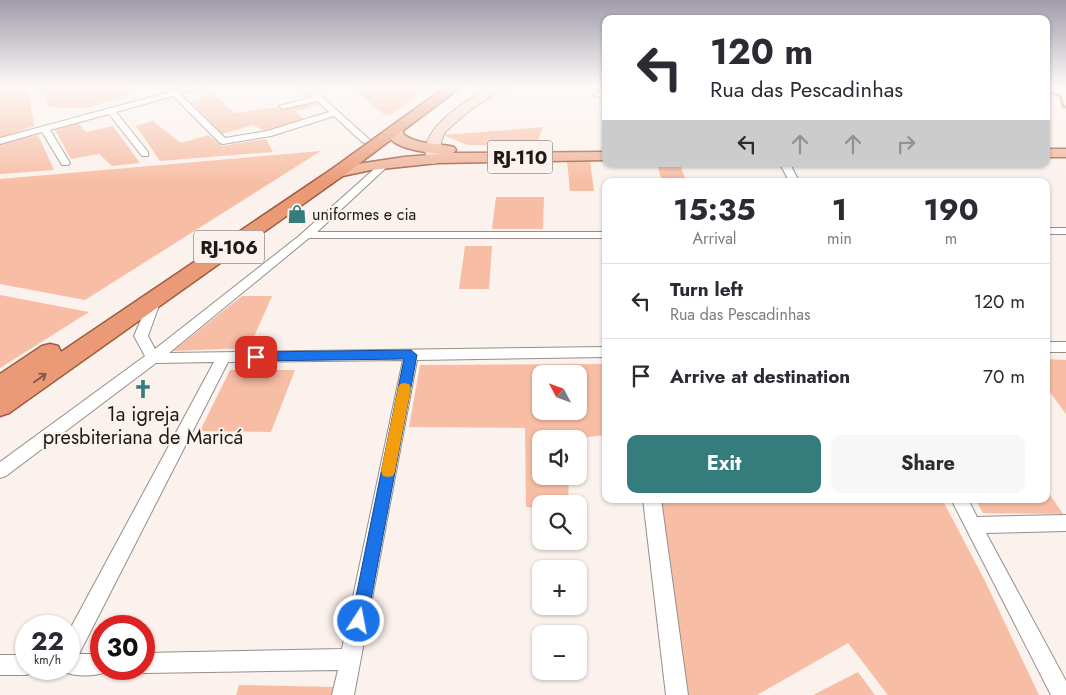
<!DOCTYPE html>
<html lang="en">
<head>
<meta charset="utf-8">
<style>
  :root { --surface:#fff; --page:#f7f7f7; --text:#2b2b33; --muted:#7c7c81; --line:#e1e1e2; --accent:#347d7c }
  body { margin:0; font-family:Jost,sans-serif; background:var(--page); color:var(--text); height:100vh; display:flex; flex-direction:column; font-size:19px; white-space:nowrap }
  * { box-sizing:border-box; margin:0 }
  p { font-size:16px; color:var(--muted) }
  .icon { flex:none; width:28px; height:28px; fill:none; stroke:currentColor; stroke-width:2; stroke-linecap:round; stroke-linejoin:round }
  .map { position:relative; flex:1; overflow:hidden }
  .drawer { position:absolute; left:602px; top:178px; width:448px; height:325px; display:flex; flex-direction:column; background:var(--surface); border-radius:10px; box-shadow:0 1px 4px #0004 }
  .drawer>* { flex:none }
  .top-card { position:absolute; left:602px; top:15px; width:448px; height:152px; border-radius:10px; box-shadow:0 1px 4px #0004; background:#fff; color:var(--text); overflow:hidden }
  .needle { width:32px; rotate:311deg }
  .buttons { position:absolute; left:532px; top:365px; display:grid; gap:10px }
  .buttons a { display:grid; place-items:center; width:55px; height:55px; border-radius:10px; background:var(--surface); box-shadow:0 1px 4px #0004; font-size:25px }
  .speed { position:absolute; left:15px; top:615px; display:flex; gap:10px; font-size:25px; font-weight:700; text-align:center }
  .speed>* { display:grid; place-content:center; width:65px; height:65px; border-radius:50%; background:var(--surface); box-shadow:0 1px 4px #0004; line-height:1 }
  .speed small { font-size:12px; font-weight:400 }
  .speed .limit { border:8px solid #d22; background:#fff; color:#111 }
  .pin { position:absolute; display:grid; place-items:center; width:42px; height:42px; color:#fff; margin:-21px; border-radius:10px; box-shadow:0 2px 8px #0006 }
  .me { position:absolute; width:55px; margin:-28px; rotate:11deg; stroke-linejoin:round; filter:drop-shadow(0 0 4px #0008) }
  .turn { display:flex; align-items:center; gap:18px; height:105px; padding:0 25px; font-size:22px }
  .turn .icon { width:65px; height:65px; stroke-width:2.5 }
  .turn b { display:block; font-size:35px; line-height:42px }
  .lanes { display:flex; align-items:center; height:48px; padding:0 25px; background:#0003; justify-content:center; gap:25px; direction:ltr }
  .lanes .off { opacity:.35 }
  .eta { display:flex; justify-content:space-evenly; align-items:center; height:85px; text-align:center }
  .eta b { font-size:30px; font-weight:700; line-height:35px }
  .primary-button { display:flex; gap:10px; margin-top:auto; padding:10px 25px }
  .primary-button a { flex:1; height:58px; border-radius:10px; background:var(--accent); color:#fff; font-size:20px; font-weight:700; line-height:58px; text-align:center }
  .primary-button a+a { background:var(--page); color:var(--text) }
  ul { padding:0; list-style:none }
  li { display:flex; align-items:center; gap:15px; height:75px; padding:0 25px; border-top:1px solid var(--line) }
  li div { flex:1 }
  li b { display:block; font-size:19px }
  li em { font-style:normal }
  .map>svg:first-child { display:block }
  .green { fill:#f7bea5; fill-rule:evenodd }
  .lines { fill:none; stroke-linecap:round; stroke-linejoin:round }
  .stream { stroke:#d5784e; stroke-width:3 }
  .minor-casing { stroke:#978e8a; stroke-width:2 }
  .secondary-casing { stroke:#978e8a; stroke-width:2 }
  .primary-casing { stroke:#9f5d3f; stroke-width:3 }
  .trunk-casing { stroke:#9f5d3f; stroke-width:3 }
  .minor { fill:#fff; fill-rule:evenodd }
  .secondary { fill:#f7d9cc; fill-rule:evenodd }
  .primary { fill:#efb398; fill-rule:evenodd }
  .trunk { fill:#ea9a76; fill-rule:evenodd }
  .oneway { stroke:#845a47 }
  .route { fill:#1a73e8; stroke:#114b97 }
  .slow { fill:#f59e0b }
  .labels { text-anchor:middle; stroke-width:4; stroke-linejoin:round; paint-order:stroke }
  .far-poi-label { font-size:16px; fill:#1d1918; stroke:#fbf1ed; text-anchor:start }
  .shield { fill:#fbf1ed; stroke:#605a58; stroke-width:1 }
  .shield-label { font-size:19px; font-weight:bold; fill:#1d1918 }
  .poi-label { font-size:20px; fill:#1d1918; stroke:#fbf1ed }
</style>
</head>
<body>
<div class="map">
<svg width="1066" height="695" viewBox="0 0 1066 695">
  <rect width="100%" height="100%" fill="#fbf1ed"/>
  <path class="green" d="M0 86H28L34 126 0 138Z
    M38 86H123L129 94 87 108 49 107Z
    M350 86H430L390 115 382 113Z
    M213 94 235 113 314 102 319 105 296 111 304 121 266 132 253 125 222 134 191 102Z
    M153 121 181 143 208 135 222 146 266 139 273 152 160 161 136 126Z
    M78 123 86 132 113 126 140 163 112 166 99 154 71 159 55 130Z
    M543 127 536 146 468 145 443 135Z
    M38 135 54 170 0 174V144Z
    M321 151 85 300 0 284V179Z
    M567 161H590L594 191H570Z
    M657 164H680L686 181H662Z
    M496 197H544L543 229H492Z
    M465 246H492L489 289H459Z
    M0 295 89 312 0 368Z
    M242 296H272L249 348 173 351Z
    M1046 359 1066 360V414L1046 387Z
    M606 364V435L569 439H541V476H569L568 504H541V508L526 507 525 428 409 427 420 365ZM541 374H579V411H541Z
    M230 370H295L271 432 200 431Z
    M1046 489 1063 514 983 513 975 499H1046Z
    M656 499H942L985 581 1039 695H888L848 643 757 695H689Z
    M858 672 875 695H813Z
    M239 685 335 687 333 695H236Z"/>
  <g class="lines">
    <path class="stream" d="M1046 91 1060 96 1063 106 1066 107"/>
    <g class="minor-casing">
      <path id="minor" d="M192 86H206L180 94 225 138 267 131 329 112 317 101 283 109 279 106 312 97 301 86H310L370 140 365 143 362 142 334 116 271 136 223 144 220 143 173 96 116 112 148 152V156H142L109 114 50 130 70 163 68 165H62L42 132 0 144V138Z
        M478 86H491L499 90 495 92Z
        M606 88V93L597 97 593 95Z
        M385 161 388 162V166L317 232H606V238H309L169 353 606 347V357L417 360 354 695H332L338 670 144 673 136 669H144V653L342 649 403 360 228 362 79 654H101V669H109L108 671C95 677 75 677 62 671L61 669H69V631L214 362 156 363 6 476 0 478V462L145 356 134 336 152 294 156 293 162 297 148 336 155 349 299 236 382 162Z
        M780 164H790L799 181H789Z
        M1046 228H1066V234H1046Z
        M1046 342H1066V352H1046Z
        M643 499H661L688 695H666Z
        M951 499H968L977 517 1066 515V531L986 533 1066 681V695H1051Z
        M0 655H26V669H35L33 672 26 675H0Z"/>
    </g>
    <g class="secondary-casing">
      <path id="secondary" d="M494 86H508L470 110 445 132 441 142V160L434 164 429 163C411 131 472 97 494 86Z"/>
    </g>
    <g class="primary-casing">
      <path id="primary" d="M397 125 402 126 404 135C420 145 437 143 454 147L456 150 453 153 606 152V160L438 163 371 170 338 177 333 175 330 172 333 169 338 167 404 157 442 154C431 153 394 149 390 137 389 134 390 132 390 129Z
        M1046 149H1066V157H1046Z"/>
    </g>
    <g class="trunk-casing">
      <path id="trunk" d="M447 86H462L344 175 9 413 0 416V374L42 346 50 344 58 346 61 352 332 169Z"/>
    </g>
    <use href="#minor" class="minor"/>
    <use href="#secondary" class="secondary"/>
    <use href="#primary" class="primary"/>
    <use href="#trunk" class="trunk"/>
  </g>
  <defs><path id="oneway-shaft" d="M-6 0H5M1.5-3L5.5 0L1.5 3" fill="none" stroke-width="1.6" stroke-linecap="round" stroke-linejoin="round" transform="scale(1.25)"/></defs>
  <use class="oneway" href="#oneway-shaft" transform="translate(40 378) rotate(-35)"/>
  <linearGradient id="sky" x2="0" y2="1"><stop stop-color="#a09caa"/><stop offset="0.47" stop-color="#fdf9f7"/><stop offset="1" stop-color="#fdf9f7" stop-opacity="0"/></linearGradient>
  <rect width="1066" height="183" fill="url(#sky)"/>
  <path class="route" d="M411 350 417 355 367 621 365 627 359 629 353 627 351 621 404 359 256 361 250 357 256 352Z"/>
  <path class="slow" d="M404 383 409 384 411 388 395 471 393 476 388 477 383 476 381 471 398 388 400 384Z"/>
  <defs>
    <g id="shop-bare" transform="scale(1.5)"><path d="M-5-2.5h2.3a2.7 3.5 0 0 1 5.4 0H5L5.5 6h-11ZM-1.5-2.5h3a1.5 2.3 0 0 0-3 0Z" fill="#347d7c" stroke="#fbf1ed" stroke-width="2.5" paint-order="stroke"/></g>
    <g id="church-bare" transform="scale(1.5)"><path d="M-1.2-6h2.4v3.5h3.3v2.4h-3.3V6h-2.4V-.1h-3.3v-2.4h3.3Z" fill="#347d7c" stroke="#fbf1ed" stroke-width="2.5" paint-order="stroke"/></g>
  </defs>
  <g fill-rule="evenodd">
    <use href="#shop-bare" x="297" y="214"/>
    <use href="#church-bare" x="143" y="389"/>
  </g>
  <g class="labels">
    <g class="far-poi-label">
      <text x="312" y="220">uniformes e cia</text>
    </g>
    <g class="shield">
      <rect x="487.5" y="140.5" width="65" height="33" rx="4"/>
      <rect x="194" y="230.5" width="70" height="33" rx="4"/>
    </g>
    <g class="shield-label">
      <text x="520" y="164">RJ-110</text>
      <text x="229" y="254">RJ-106</text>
    </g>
    <g class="poi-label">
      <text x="143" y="421">1a igreja<tspan x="143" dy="23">presbiteriana de Maricá</tspan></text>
    </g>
  </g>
</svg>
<div class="buttons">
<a><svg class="needle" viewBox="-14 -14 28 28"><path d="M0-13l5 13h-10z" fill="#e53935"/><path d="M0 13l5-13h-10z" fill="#7c7c81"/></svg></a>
<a><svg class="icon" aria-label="sound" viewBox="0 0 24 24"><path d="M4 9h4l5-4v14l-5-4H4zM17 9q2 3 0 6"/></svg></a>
<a><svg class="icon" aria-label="search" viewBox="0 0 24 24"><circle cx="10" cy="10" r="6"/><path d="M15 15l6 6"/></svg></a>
<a>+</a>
<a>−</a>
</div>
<div class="speed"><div>22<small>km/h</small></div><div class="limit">30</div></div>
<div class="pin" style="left:256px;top:357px;background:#d93025"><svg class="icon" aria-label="arrive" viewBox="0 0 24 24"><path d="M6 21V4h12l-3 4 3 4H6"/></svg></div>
<svg class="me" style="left:359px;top:621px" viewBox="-20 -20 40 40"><circle r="17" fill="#1a73e8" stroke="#fff" stroke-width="3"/><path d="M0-11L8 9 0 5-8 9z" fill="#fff"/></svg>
<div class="top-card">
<div class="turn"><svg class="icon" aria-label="left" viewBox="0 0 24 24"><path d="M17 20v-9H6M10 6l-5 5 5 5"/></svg><div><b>120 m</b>Rua das Pescadinhas</div></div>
<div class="lanes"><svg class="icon" aria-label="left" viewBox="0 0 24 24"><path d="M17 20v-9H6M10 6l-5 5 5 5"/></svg><svg class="icon off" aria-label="ahead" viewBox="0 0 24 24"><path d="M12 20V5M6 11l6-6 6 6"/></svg><svg class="icon off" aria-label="ahead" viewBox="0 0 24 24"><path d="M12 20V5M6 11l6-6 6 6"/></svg><svg class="icon off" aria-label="right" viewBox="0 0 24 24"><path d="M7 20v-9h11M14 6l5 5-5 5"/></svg></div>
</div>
<section class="drawer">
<div class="eta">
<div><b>15:35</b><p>Arrival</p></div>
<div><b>1</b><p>min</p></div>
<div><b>190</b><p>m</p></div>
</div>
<ul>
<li><svg class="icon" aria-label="left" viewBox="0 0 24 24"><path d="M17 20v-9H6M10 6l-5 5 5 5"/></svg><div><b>Turn left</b><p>Rua das Pescadinhas</p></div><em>120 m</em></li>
<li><svg class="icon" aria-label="arrive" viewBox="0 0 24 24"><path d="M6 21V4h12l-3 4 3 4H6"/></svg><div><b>Arrive at destination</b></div><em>70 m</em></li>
</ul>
<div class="primary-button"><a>Exit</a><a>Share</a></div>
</section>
</div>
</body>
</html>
